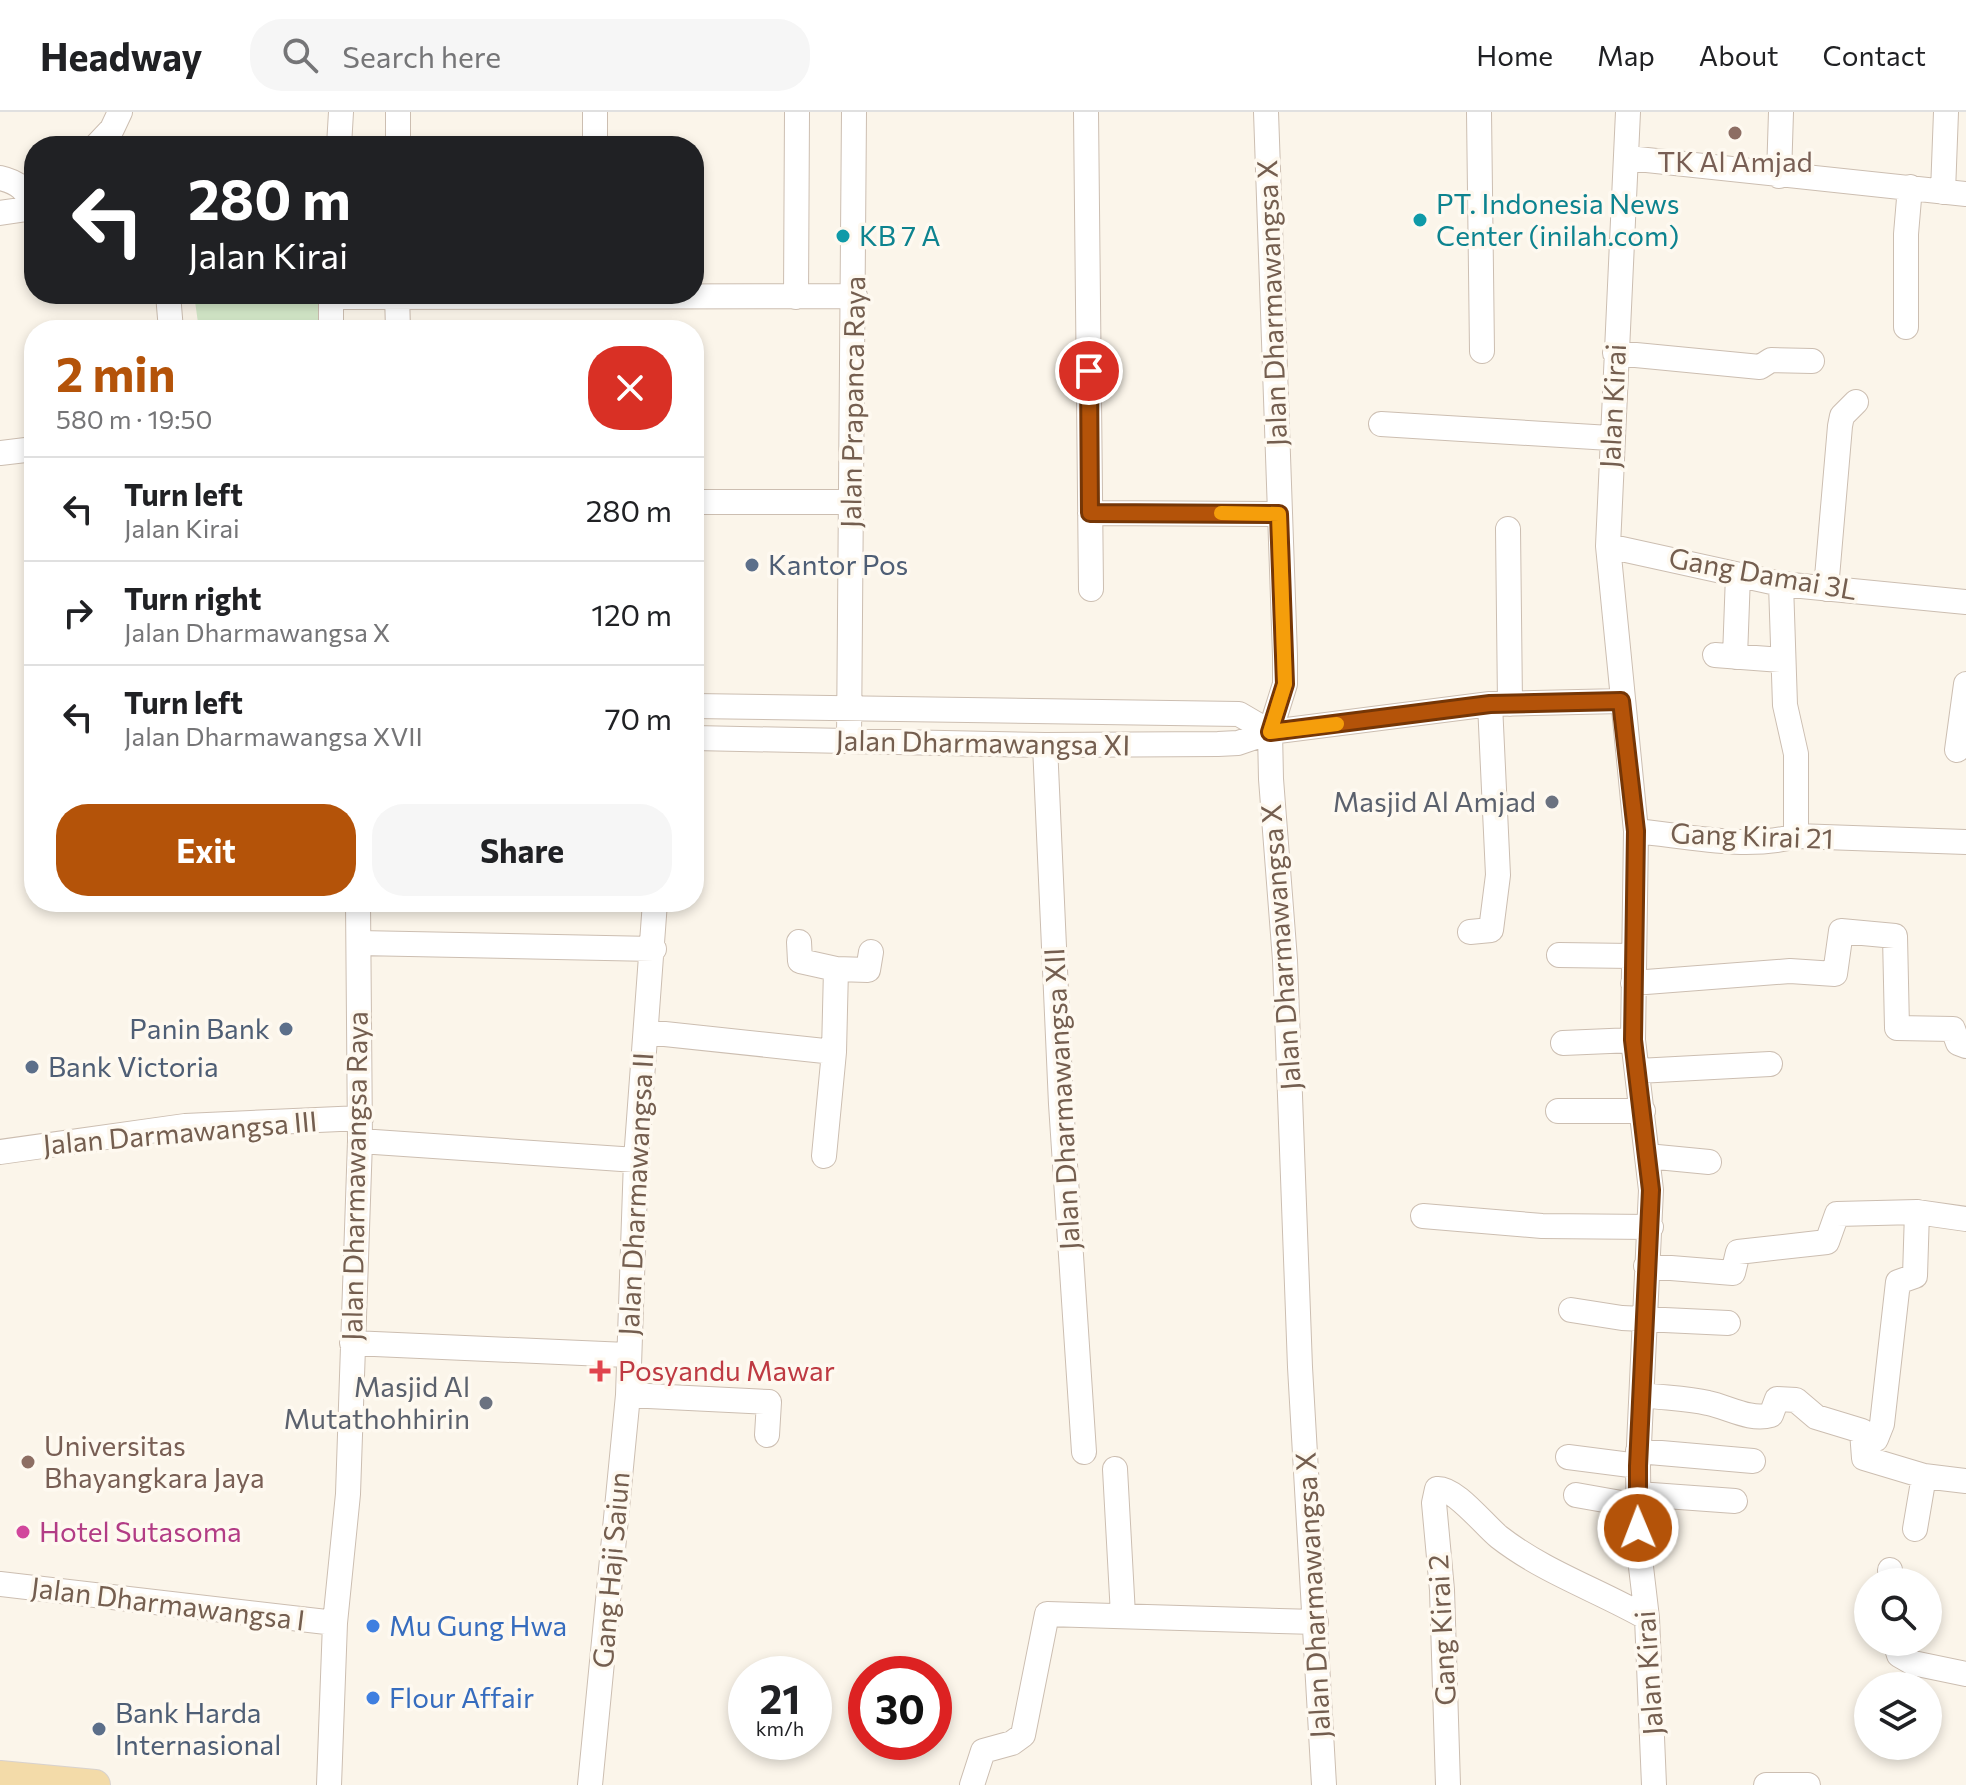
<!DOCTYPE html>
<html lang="en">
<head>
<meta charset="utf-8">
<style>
  :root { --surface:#fff; --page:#f6f6f6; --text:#202124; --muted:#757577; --line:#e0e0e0; --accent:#b45309 }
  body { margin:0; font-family:Commissioner,sans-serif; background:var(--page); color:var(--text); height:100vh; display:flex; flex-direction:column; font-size:30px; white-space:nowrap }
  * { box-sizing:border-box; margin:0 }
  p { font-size:26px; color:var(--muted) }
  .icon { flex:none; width:44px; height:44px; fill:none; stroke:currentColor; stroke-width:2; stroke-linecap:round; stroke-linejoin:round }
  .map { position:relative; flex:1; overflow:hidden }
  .details { position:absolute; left:24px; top:208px; width:680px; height:592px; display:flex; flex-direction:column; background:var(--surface); border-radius:32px; box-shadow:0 4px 12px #0003 }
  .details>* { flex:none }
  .hud { position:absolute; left:24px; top:24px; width:680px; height:168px; border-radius:32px; box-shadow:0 4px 12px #0003; background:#202124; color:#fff; overflow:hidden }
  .fabs { position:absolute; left:1854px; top:1456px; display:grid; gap:16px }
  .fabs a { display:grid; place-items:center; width:88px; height:88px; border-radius:50%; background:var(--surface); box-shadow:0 4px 12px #0003; font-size:40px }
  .speed { position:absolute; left:728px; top:1544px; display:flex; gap:16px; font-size:40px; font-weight:700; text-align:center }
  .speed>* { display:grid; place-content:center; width:104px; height:104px; border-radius:50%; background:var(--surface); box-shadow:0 4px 12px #0003; line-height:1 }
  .speed small { font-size:20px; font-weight:400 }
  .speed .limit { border:12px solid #d22; background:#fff; color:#111 }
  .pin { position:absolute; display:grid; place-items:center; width:68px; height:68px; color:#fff; margin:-34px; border:4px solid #fff; border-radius:50%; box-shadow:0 2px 8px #0007 }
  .me { position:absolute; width:88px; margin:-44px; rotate:359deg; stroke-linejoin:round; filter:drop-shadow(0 0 6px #0008) }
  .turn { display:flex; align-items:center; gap:28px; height:168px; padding:0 32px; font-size:36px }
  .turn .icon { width:104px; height:104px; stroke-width:2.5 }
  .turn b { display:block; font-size:56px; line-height:68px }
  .round { display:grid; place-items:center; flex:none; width:84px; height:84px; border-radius:32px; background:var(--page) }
  .summary { display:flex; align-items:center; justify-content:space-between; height:136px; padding:0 32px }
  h1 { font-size:48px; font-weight:700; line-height:60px; color:var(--accent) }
  .primary-button { display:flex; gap:16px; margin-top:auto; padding:16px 32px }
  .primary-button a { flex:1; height:92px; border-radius:32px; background:var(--accent); color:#fff; font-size:32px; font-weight:700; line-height:92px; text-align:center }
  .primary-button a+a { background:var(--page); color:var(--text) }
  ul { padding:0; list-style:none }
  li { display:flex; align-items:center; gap:24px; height:104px; padding:0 32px; border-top:2px solid var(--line) }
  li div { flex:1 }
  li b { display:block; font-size:30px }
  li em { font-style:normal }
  header { display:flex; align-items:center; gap:48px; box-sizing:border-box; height:112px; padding:0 40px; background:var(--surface); border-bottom:2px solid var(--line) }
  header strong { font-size:38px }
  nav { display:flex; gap:44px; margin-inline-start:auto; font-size:28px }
  .search { width:560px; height:72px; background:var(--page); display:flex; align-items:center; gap:20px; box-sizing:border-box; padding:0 28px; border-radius:32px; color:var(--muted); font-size:30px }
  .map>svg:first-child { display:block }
  .green { fill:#d4e8c9 }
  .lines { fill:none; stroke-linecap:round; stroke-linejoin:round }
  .minor-casing { stroke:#ccbeb1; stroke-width:26 }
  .major-casing { stroke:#d8d2ce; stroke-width:32 }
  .minor { stroke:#fff; stroke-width:24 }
  .major { stroke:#f3dba9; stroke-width:30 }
  .route-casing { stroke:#753606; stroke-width:20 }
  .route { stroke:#b45309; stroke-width:14 }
  .slow { stroke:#f59e0b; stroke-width:14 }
  .education-dot { fill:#8d6e63; stroke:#fef9f0; stroke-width:3 }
  .culture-dot { fill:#0f9aa8; stroke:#fef9f0; stroke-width:3 }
  .service-dot { fill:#5c6f8a; stroke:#fef9f0; stroke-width:3 }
  .worship-dot { fill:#6b7280; stroke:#fef9f0; stroke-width:3 }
  .health-dot { fill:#e0444e; stroke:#fef9f0; stroke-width:3 }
  .hotel-dot { fill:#d1479c; stroke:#fef9f0; stroke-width:3 }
  .shop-dot { fill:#3f7fe0; stroke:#fef9f0; stroke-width:3 }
  .labels { text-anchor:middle; stroke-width:7; stroke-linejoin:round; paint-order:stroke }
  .education-label { font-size:28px; fill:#785e54; stroke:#fef9f0 }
  .culture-label { font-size:28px; fill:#0d838f; stroke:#fef9f0; text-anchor:start }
  .street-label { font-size:28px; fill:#745e4f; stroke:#fef9f0 }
  .service-label { font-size:28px; fill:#4e5e75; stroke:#fef9f0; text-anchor:start }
  .worship-label { font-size:28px; fill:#5b616d; stroke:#fef9f0; text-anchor:end }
  .health-label { font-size:28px; fill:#be3a42; stroke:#fef9f0; text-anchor:start }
  .hotel-label { font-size:28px; fill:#b23c85; stroke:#fef9f0; text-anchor:start }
  .shop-label { font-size:28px; fill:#366cbe; stroke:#fef9f0; text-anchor:start }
</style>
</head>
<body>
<header>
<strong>Headway</strong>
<div class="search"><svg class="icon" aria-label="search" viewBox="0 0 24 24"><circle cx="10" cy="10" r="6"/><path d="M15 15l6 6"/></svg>Search here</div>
<nav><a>Home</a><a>Map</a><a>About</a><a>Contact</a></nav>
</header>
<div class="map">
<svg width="1966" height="1673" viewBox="0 0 1966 1673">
  <rect width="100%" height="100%" fill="#fbf5ea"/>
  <path class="green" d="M194 182H336V218H199Z"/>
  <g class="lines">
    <g class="minor-casing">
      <path id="minor" d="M1086 0 1091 477
        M1266 0 1285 544V572L1270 620 1271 667 1285 848 1300 1255 1324 1673
        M1479 0 1482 239
        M1628 0 1608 434 1636 719 1633 928 1651 1078 1638 1354 1639 1438 1647 1506 1654 1673
        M96 34 112 17 120 0
        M339 34 341 0
        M398 34V0
        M595 34V0
        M1628 46 1966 82
        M1779 64 1781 0
        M0 66C18 70 28 78 33 96
        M1943 80 1946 0
        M0 101 34 96
        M168 182 171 218
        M397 182 398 218
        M331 185 855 184
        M796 185 797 0
        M1906 215V122L1910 75
        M331 218V182
        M1615 241 1760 255 1771 248 1812 249
        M1381 312 1610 326
        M0 341 34 337
        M694 390H852
        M1090 401 1279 402
        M1508 417 1510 592
        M1608 434 1781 472 1966 490
        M1781 472 1785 593 1796 642V724
        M1826 477 1840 314 1842 304 1856 290
        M1715 543 1782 548
        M1735 545 1738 463
        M694 594 1239 602 1270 620
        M694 626 1045 633 1218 632 1238 631 1270 620 1490 592 1621 589
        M849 629 854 0
        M1045 633 1061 992 1084 1340
        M1957 638 1966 572
        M1636 719C1687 724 1746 738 1796 724L1966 730
        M1470 820 1491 818 1498 763 1490 592
        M799 830 800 849 836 857 834 940 824 1044
        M359 831 654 837
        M1559 843 1632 844
        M836 857 868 858 871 840
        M1633 871 1790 859 1835 862 1841 819 1895 824 1897 916 1953 917 1958 931 1966 934
        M646 920 834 940
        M1563 931 1633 928
        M1638 959 1770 952
        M1558 999H1643
        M360 1029 636 1048
        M0 1040 185 1014 361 1006
        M1647 1044 1709 1050
        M1423 1104 1542 1114 1651 1115
        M1646 1154 1733 1161 1738 1140 1827 1130 1837 1102 1917 1100 1966 1107
        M1571 1198 1622 1206 1728 1211
        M352 1231 627 1243
        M628 1283 769 1290 767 1323
        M1643 1283C1664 1286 1687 1286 1708 1291 1728 1295 1750 1309 1771 1303L1777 1287 1796 1288 1816 1305 1862 1319 1864 1346 1924 1364 1966 1369
        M1865 1327H1876L1882 1312 1898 1170 1915 1164 1917 1100
        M1638 1339 1753 1349
        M1568 1345 1638 1354
        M1115 1357 1123 1503
        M1638 1382 1735 1389
        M1576 1383 1638 1394
        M1915 1417 1924 1364
        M1890 1458 1891 1470
        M0 1472 335 1511
        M1895 1530 1899 1543 1913 1551 1966 1562
        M329 1673 335 1511 348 1382 360 1029 358 790
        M590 1673 628 1283 636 1048 655 790
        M972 1673 983 1639 1012 1631 1023 1623 1047 1502 1316 1510
        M1448 1673 1442 1478 1434 1391 1437 1377C1455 1375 1484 1413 1499 1425 1544 1460 1598 1478 1647 1506
        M1766 1673H1808"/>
    </g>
    <g class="major-casing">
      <path id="major" d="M0 1664 95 1673"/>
    </g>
    <use href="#minor" class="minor"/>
    <use href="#major" class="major"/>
  </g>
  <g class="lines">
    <g class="route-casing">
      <path id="route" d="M1089 259 1090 401 1279 402 1285 572 1270 620 1490 592 1621 589 1636 719 1633 928 1651 1078 1638 1354V1416"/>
    </g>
    <use href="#route" class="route"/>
    <path class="slow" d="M1221 401 1279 402 1285 572 1270 620 1337 612"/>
  </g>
  <g class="education-dot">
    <circle cx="1735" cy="21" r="8"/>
    <circle cx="28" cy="1350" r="8"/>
  </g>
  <g class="culture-dot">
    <circle cx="1420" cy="108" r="8"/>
    <circle cx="843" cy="124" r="8"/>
  </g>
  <g class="service-dot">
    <circle cx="752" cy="453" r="8"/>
    <circle cx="286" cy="917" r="8"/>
    <circle cx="32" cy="955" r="8"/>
    <circle cx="99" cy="1617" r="8"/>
  </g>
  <g class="worship-dot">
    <circle cx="1552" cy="690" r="8"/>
    <circle cx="486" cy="1291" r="8"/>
  </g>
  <path class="health-dot" d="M596 1247h8v8h8v8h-8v8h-8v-8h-8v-8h8z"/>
  <circle class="hotel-dot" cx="23" cy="1420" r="8"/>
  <g class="shop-dot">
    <circle cx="373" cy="1514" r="8"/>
    <circle cx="373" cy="1586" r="8"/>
  </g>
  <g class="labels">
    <g class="education-label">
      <text x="1735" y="60">TK Al Amjad</text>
      <text x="44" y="1344" text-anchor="start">Universitas<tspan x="44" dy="32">Bhayangkara Jaya</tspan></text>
    </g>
    <g class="culture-label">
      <text x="1436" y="102">PT. Indonesia News<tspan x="1436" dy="32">Center (inilah.com)</tspan></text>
      <text x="859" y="134">KB 7 A</text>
    </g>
    <g class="street-label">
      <text transform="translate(1272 191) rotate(-92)" y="10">Jalan Dharmawangsa X</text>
      <text transform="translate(853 290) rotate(-89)" y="10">Jalan Prapanca Raya</text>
      <text transform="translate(1613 294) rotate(-87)" y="10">Jalan Kirai</text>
      <text transform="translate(1763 462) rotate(10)" y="10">Gang Damai 3L</text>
      <text transform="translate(983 631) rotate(1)" y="10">Jalan Dharmawangsa XI</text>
      <text transform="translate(1752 724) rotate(2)" y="10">Gang Kirai 21</text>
      <text transform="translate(1281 835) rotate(-94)" y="10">Jalan Dharmawangsa X</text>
      <text transform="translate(1062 987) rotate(-93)" y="10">Jalan Dharmawangsa XII</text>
      <text transform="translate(180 1021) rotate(-5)" y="10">Jalan Darmawangsa III</text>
      <text transform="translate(355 1064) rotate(-89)" y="10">Jalan Dharmawangsa Raya</text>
      <text transform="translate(636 1082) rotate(-87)" y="10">Jalan Dharmawangsa II</text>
      <text transform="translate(611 1458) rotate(-85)" y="10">Gang Haji Saiun</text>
      <text transform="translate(1313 1483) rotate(-93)" y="10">Jalan Dharmawangsa X</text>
      <text transform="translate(168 1492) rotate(7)" y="10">Jalan Dharmawangsa I</text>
      <text transform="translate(1442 1518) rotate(-93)" y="10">Gang Kirai 2</text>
      <text transform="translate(1649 1561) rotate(-94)" y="10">Jalan Kirai</text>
    </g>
    <g class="service-label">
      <text x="768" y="463">Kantor Pos</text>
      <text x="270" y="927" text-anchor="end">Panin Bank</text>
      <text x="48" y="965">Bank Victoria</text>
      <text x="115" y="1611">Bank Harda<tspan x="115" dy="32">Internasional</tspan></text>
    </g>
    <g class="worship-label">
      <text x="1536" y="700">Masjid Al Amjad</text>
      <text x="470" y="1285">Masjid Al<tspan x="470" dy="32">Mutathohhirin</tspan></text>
    </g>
    <g class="health-label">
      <text x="618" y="1269">Posyandu Mawar</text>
    </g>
    <g class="hotel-label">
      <text x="39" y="1430">Hotel Sutasoma</text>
    </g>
    <g class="shop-label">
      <text x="389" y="1524">Mu Gung Hwa</text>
      <text x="389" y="1596">Flour Affair</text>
    </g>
  </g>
</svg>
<div class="fabs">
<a><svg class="icon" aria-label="search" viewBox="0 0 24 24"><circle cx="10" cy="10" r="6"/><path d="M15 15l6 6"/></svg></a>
<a><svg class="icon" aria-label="layers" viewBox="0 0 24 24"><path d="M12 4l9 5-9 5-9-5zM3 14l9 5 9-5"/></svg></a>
</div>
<div class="speed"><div>21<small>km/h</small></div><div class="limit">30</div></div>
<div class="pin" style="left:1089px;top:259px;background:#d93025"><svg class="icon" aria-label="arrive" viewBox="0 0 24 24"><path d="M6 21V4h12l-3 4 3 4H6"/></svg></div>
<svg class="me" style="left:1638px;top:1416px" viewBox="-20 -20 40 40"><circle r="17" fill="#b45309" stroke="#fff" stroke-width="3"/><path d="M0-11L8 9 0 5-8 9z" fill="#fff"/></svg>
<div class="hud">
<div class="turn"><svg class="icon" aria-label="left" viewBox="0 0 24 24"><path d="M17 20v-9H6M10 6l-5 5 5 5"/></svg><div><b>280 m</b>Jalan Kirai</div></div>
</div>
<section class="details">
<div class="summary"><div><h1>2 min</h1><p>580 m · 19:50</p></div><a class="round" style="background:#d93025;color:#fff"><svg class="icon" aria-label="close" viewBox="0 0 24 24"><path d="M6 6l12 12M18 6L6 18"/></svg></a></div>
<ul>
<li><svg class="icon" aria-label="left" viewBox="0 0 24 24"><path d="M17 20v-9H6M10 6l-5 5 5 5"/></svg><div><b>Turn left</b><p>Jalan Kirai</p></div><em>280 m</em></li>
<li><svg class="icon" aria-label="right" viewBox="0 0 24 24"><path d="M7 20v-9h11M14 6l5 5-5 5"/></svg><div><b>Turn right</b><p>Jalan Dharmawangsa X</p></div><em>120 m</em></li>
<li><svg class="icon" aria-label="left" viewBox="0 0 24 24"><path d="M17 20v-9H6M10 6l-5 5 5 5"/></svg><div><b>Turn left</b><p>Jalan Dharmawangsa XVII</p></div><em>70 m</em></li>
</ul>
<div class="primary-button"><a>Exit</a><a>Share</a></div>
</section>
</div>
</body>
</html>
